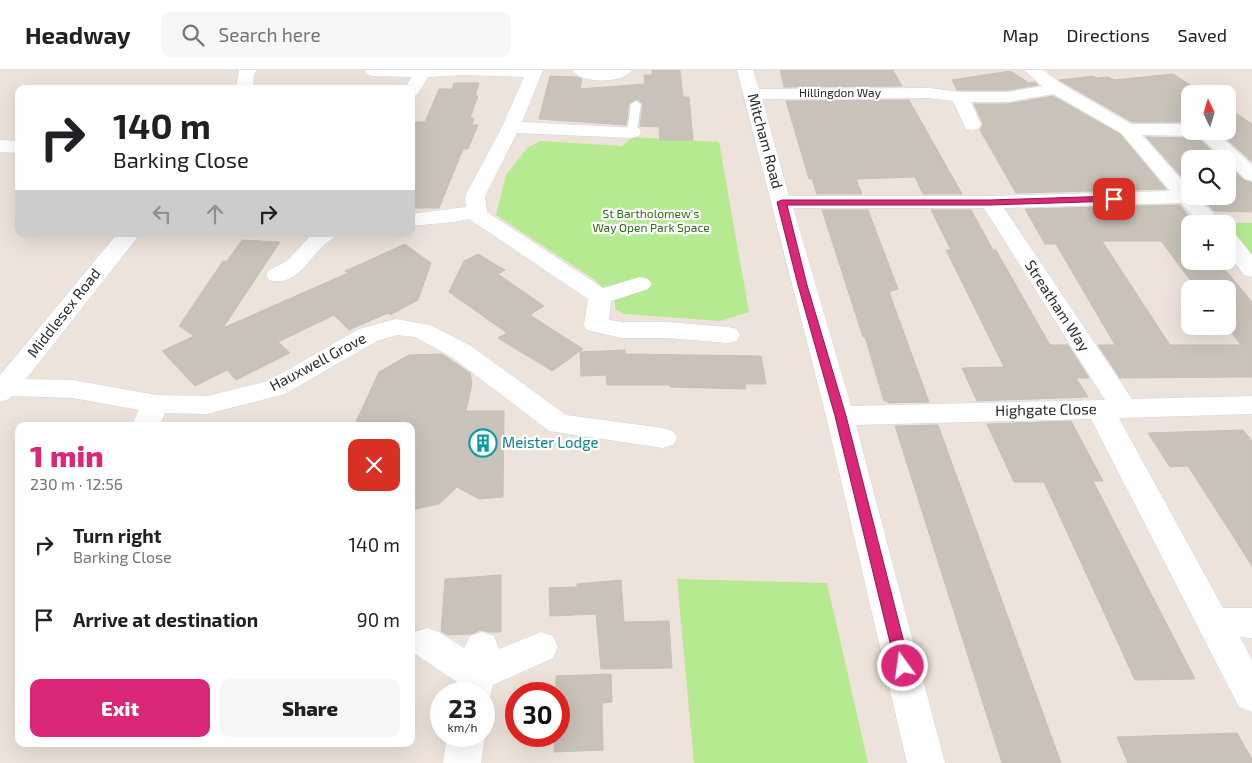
<!DOCTYPE html>
<html lang="en">
<head>
<meta charset="utf-8">
<style>
  :root { --surface:#fff; --page:#f6f6f6; --text:#202124; --muted:#757577; --line:#e0e0e0; --accent:#db2777 }
  body { margin:0; font-family:"Exo 2",sans-serif; background:var(--page); color:var(--text); height:100vh; display:flex; flex-direction:column; font-size:19px; white-space:nowrap }
  * { box-sizing:border-box; margin:0 }
  p { font-size:16px; color:var(--muted) }
  .icon { flex:none; width:28px; height:28px; fill:none; stroke:currentColor; stroke-width:2; stroke-linecap:round; stroke-linejoin:round }
  .map { position:relative; flex:1; overflow:hidden }
  .drawer { position:absolute; left:15px; top:352px; width:400px; height:325px; display:flex; flex-direction:column; background:var(--surface); border-radius:10px; box-shadow:0 5px 20px #0002 }
  .drawer>* { flex:none }
  .hud { position:absolute; left:15px; top:15px; width:400px; height:152px; border-radius:10px; box-shadow:0 5px 20px #0002; background:#fff; color:var(--text); overflow:hidden }
  .needle { width:32px; rotate:356deg }
  .tools { position:absolute; left:1181px; top:15px; display:grid; gap:10px }
  .tools a { display:grid; place-items:center; width:55px; height:55px; border-radius:10px; background:var(--surface); box-shadow:0 5px 20px #0002; font-size:25px }
  .speed { position:absolute; left:430px; top:612px; display:flex; gap:10px; font-size:25px; font-weight:700; text-align:center }
  .speed>* { display:grid; place-content:center; width:65px; height:65px; border-radius:50%; background:var(--surface); box-shadow:0 5px 20px #0002; line-height:1 }
  .speed small { font-size:12px; font-weight:400 }
  .speed .limit { border:8px solid #d22; background:#fff; color:#111 }
  .pin { position:absolute; display:grid; place-items:center; width:42px; height:42px; color:#fff; margin:-21px; border-radius:10px; box-shadow:0 2px 8px #0006 }
  .me { position:absolute; width:55px; margin:-28px; rotate:346deg; stroke-linejoin:round; filter:drop-shadow(0 0 4px #0008) }
  .turn { display:flex; align-items:center; gap:18px; height:105px; padding:0 15px; font-size:22px }
  .turn .icon { width:65px; height:65px; stroke-width:2.5 }
  .turn b { display:block; font-size:35px; line-height:42px }
  .lanes { display:flex; align-items:center; height:48px; padding:0 15px; background:#0003; justify-content:center; gap:25px; direction:ltr }
  .lanes .off { opacity:.35 }
  .round { display:grid; place-items:center; flex:none; width:52px; height:52px; border-radius:10px; background:var(--page) }
  .headline { display:flex; align-items:center; justify-content:space-between; height:85px; padding:0 15px }
  h1 { font-size:30px; font-weight:800; line-height:38px; color:var(--accent) }
  .cta { display:flex; gap:10px; margin-top:auto; padding:10px 15px }
  .cta a { flex:1; height:58px; border-radius:10px; background:var(--accent); color:#fff; font-size:20px; font-weight:800; line-height:58px; text-align:center }
  .cta a+a { background:var(--page); color:var(--text) }
  ul { padding:0; list-style:none }
  li { display:flex; align-items:center; gap:15px; height:75px; padding:0 15px }
  li div { flex:1 }
  li b { display:block; font-size:19px }
  li em { font-style:normal }
  header { display:flex; align-items:center; gap:30px; box-sizing:border-box; height:70px; padding:0 25px; background:var(--surface); border-bottom:1px solid var(--line) }
  header strong { font-size:24px }
  nav { display:flex; gap:28px; margin-inline-start:auto; font-size:18px }
  .search { width:350px; height:45px; background:var(--page); display:flex; align-items:center; gap:12px; box-sizing:border-box; padding:0 18px; border-radius:10px; color:var(--muted); font-size:19px }
  .map>svg:first-child { display:block }
  .green { fill:#b6ea90 }
  .building { fill:#c8c2b9; stroke:#c9c0b3; fill-rule:evenodd }
  .lines { fill:none; stroke-linecap:round; stroke-linejoin:round }
  .service-casing { stroke:#cfd5e4; stroke-width:2 }
  .minor-casing { stroke:#cfd5e4; stroke-width:1 }
  .service { fill:#fff; fill-rule:evenodd }
  .minor { fill:#fff; fill-rule:evenodd }
  .route { fill:#db2777; stroke:#8e194d }
  .labels { text-anchor:middle; stroke-width:4.5; stroke-linejoin:round; paint-order:stroke }
  .far-street-label { font-size:12px; fill:#2a2a2a; stroke:#fff }
  .far-park-label { font-size:12px; fill:#2c6e12; stroke:#fff }
  .street-label { font-size:15px; fill:#2a2a2a; stroke:#fff }
  .culture-label { font-size:15px; fill:#0d838f; stroke:#fff; text-anchor:start }
</style>
</head>
<body>
<header>
<strong>Headway</strong>
<div class="search"><svg class="icon" aria-label="search" viewBox="0 0 24 24"><circle cx="10" cy="10" r="6"/><path d="M15 15l6 6"/></svg>Search here</div>
<nav><a>Map</a><a>Directions</a><a>Saved</a></nav>
</header>
<div class="map">
<svg width="1252" height="693" viewBox="0 0 1252 693">
  <rect width="100%" height="100%" fill="#eee3da"/>
  <path class="green" d="M633 67 719 72 749 242 720 251 625 244 615 239V232L595 210 496 145 506 105 527 78 540 71 622 76Z
    M1223 153H1252V185L1228 158V154Z
    M677 509 827 513 868 693H694Z"/>
  <path class="building" d="M652 0H680L683 27H689L693 70H660L659 57 640 56 643 34 637 29 629 34 626 55 539 49 550 6 577 7 582 9 580 19 645 14 644 5H652Z
    M780 0H893L902 16 784 17Z
    M1010 1 1029 13 1035 12 1038 15 1008 20H957L952 10Z
    M1173 4 1205 24H1190V52H1132L1059 10 1094 6 1096 8 1108 7 1114 10Z
    M454 13H479L475 26H478L470 48H474L472 55H478L468 79H463L439 138H411V52H425L439 19H452Z
    M1053 26 1120 64 1166 119 1016 123 980 60 983 54 974 34H1008Z
    M909 30 962 124H923L915 107 856 109 862 124H817L812 109H809L786 31Z
    M1228 38 1252 54V92L1218 61H1228Z
    M1196 66 1220 89H1190V116L1146 67 1190 68Z
    M1228 95 1244 110 1252 113V142L1214 141 1200 126H1228Z
    M1180 135 1194 154H1188L1190 156V191H1218L1252 232V307L1120 308 1098 275H1115L1056 174H1045L1025 139ZM1102 171H1161L1197 219H1228V256H1226L1241 275H1170Z
    M822 140H868L898 219 889 222 929 332 888 333 887 331H884L865 267H863Z
    M931 140H971L993 180H996L1050 275H1068L1089 308H1076L1088 327 977 331 962 298 1004 297 946 180H951Z
    M242 170 280 172 223 258 348 203 345 201 405 174 431 193 418 230 390 245 388 243 349 260 334 245 278 272 290 283 236 310 227 300 195 316 162 281 194 266 179 256 223 191H227Z
    M478 184 505 200 498 204 544 236 530 245 583 279 552 301 498 268 507 263 449 222 464 191Z
    M625 280V284L761 286 766 314H745L746 319 670 317V315H607L606 305 581 306 580 282Z
    M442 284 470 303 472 314 466 341H504L503 427 479 429 457 417 439 434 411 440V356H354L379 302 409 285Z
    M1071 351 1103 411H1093L1195 609 1135 610 1044 412H1014L987 354Z
    M938 355 1061 693H1002L895 356Z
    M1243 360 1252 371V496L1188 396 1170 397 1148 363Z
    M501 505V562H489L481 560 471 564 448 565 441 561 445 509Z
    M621 510 624 552 669 551 672 598 601 599 596 544 550 546 549 518 577 517V514Z
    M611 604 612 632 602 633 603 680 554 682 555 666H559V624H556V606Z
    M1237 663 1252 689V693H1128L1117 667Z"/>
  <g class="lines">
    <g class="service-casing">
      <path id="service" d="M636 31 641 34 637 62 632 65 627 62 631 34Z"/>
    </g>
    <g class="minor-casing">
      <path id="minor" d="M239 0H257L254 4 253 19H236Z
        M364 0H543L522 52 639 58 641 62 639 66 632 68 517 63 485 126 487 142 603 218 640 207 648 209 652 214 648 219 611 231 609 250 622 252H667L728 257 737 259 740 265 737 271 728 273 667 268H622L587 260 584 255 588 229 469 149 454 152 411 156V144L466 137 465 126 502 57 524 7 464 5 428 7 417 25 411 26V19H404L412 7 372 6 366 4Z
        M572 0H632C623 14 581 14 572 0Z
        M737 0H753L759 19 929 18 960 22H1008L1042 16 1024 0H1043L1062 14 1131 54H1190V61H1215L1252 95V111L1245 109 1228 93V89H1223L1197 64 1190 66 1142 65 1190 119V126H1197L1223 154H1201L1181 133 1004 138 1132 329 1252 326V344L1119 348 1223 538H1252V568L1240 567 1252 590V642L1239 637 1091 349 856 355 945 693H907L826 346ZM1053 24 1121 63 1170 121 990 126H789L762 29 929 28 953 31 966 59 972 60 978 59 981 55 971 32H1008ZM793 138H984L1105 330 851 336Z
        M0 70 19 71V83L0 82Z
        M1228 163 1236 165 1252 185V207L1244 205 1228 184Z
        M117 164H140L26 309 73 310 156 325 207 326 268 311 359 259 396 249 430 255 471 276 566 345 663 358 673 361 677 368 673 375 663 378 549 361 453 288 415 267 397 265 377 271 285 324 207 344 165 343 159 356H131L139 340 73 328 12 326 9 329 0 332V305Z
        M312 164H337C333 169 329 171 325 174 308 189 297 217 269 210L266 205 269 200 287 191Z
        M427 558 439 562 464 578 470 566 482 562 494 566 499 579 541 562 553 566 558 577 553 588 493 615 491 624 484 637V624H455L457 612 415 584C411 575 411 571 415 562Z
        M484 663 485 666 481 693H443L447 666H484Z"/>
    </g>
    <use href="#service" class="service"/>
    <use href="#minor" class="minor"/>
  </g>
  <path class="route" d="M1114 126 1118 129 1117 131 990 135H787L807 215 846 346 910 596 908 601 903 603 897 601 835 346 798 215 777 132 782 130H990Z"/>
  <defs>
    <g id="building-ring" transform="scale(1.4375)"><circle r="9.5" fill="#fff" stroke="#0f9aa8" stroke-width="1.5"/><path d="M-4-6H4V6H1V3H-1V6H-4ZM-2.5-4.3h1.7v1.8h-1.7ZM.8-4.3h1.7v1.8H.8ZM-2.5-1h1.7V.8h-1.7ZM.8-1h1.7V.8H.8Z" fill="#0f9aa8"/></g>
  </defs>
  <g fill-rule="evenodd">
    <use href="#building-ring" x="483" y="373"/>
  </g>
  <g class="labels">
    <g class="far-street-label">
      <text x="840" y="27">Hillingdon Way</text>
    </g>
    <g class="far-park-label">
      <text x="651" y="148">St Bartholomew's<tspan x="651" dy="14">Way Open Park Space</tspan></text>
    </g>
    <g class="street-label">
      <text transform="translate(765 71) rotate(75)" y="5">Mitcham Road</text>
      <text transform="translate(1057 236) rotate(57)" y="5">Streatham Way</text>
      <text transform="translate(64 243) rotate(-52)" y="5">Middlesex Road</text>
      <text transform="translate(318 292) rotate(-28)" y="5">Hauxwell Grove</text>
      <text transform="translate(1046 340) rotate(-1)" y="5">Highgate Close</text>
    </g>
    <g class="culture-label">
      <text x="502" y="378">Meister Lodge</text>
    </g>
  </g>
</svg>
<div class="tools">
<a><svg class="needle" viewBox="-14 -14 28 28"><path d="M0-13l5 13h-10z" fill="#e53935"/><path d="M0 13l5-13h-10z" fill="#757577"/></svg></a>
<a><svg class="icon" aria-label="search" viewBox="0 0 24 24"><circle cx="10" cy="10" r="6"/><path d="M15 15l6 6"/></svg></a>
<a>+</a>
<a>−</a>
</div>
<div class="speed"><div>23<small>km/h</small></div><div class="limit">30</div></div>
<div class="pin" style="left:1114px;top:129px;background:#d93025"><svg class="icon" aria-label="arrive" viewBox="0 0 24 24"><path d="M6 21V4h12l-3 4 3 4H6"/></svg></div>
<svg class="me" style="left:903px;top:596px" viewBox="-20 -20 40 40"><circle r="17" fill="#db2777" stroke="#fff" stroke-width="3"/><path d="M0-11L8 9 0 5-8 9z" fill="#fff"/></svg>
<div class="hud">
<div class="turn"><svg class="icon" aria-label="right" viewBox="0 0 24 24"><path d="M7 20v-9h11M14 6l5 5-5 5"/></svg><div><b>140 m</b>Barking Close</div></div>
<div class="lanes"><svg class="icon off" aria-label="left" viewBox="0 0 24 24"><path d="M17 20v-9H6M10 6l-5 5 5 5"/></svg><svg class="icon off" aria-label="ahead" viewBox="0 0 24 24"><path d="M12 20V5M6 11l6-6 6 6"/></svg><svg class="icon" aria-label="right" viewBox="0 0 24 24"><path d="M7 20v-9h11M14 6l5 5-5 5"/></svg></div>
</div>
<section class="drawer">
<div class="headline"><div><h1>1 min</h1><p>230 m · 12:56</p></div><a class="round" style="background:#d93025;color:#fff"><svg class="icon" aria-label="close" viewBox="0 0 24 24"><path d="M6 6l12 12M18 6L6 18"/></svg></a></div>
<ul>
<li><svg class="icon" aria-label="right" viewBox="0 0 24 24"><path d="M7 20v-9h11M14 6l5 5-5 5"/></svg><div><b>Turn right</b><p>Barking Close</p></div><em>140 m</em></li>
<li><svg class="icon" aria-label="arrive" viewBox="0 0 24 24"><path d="M6 21V4h12l-3 4 3 4H6"/></svg><div><b>Arrive at destination</b></div><em>90 m</em></li>
</ul>
<div class="cta"><a>Exit</a><a>Share</a></div>
</section>
</div>
</body>
</html>
